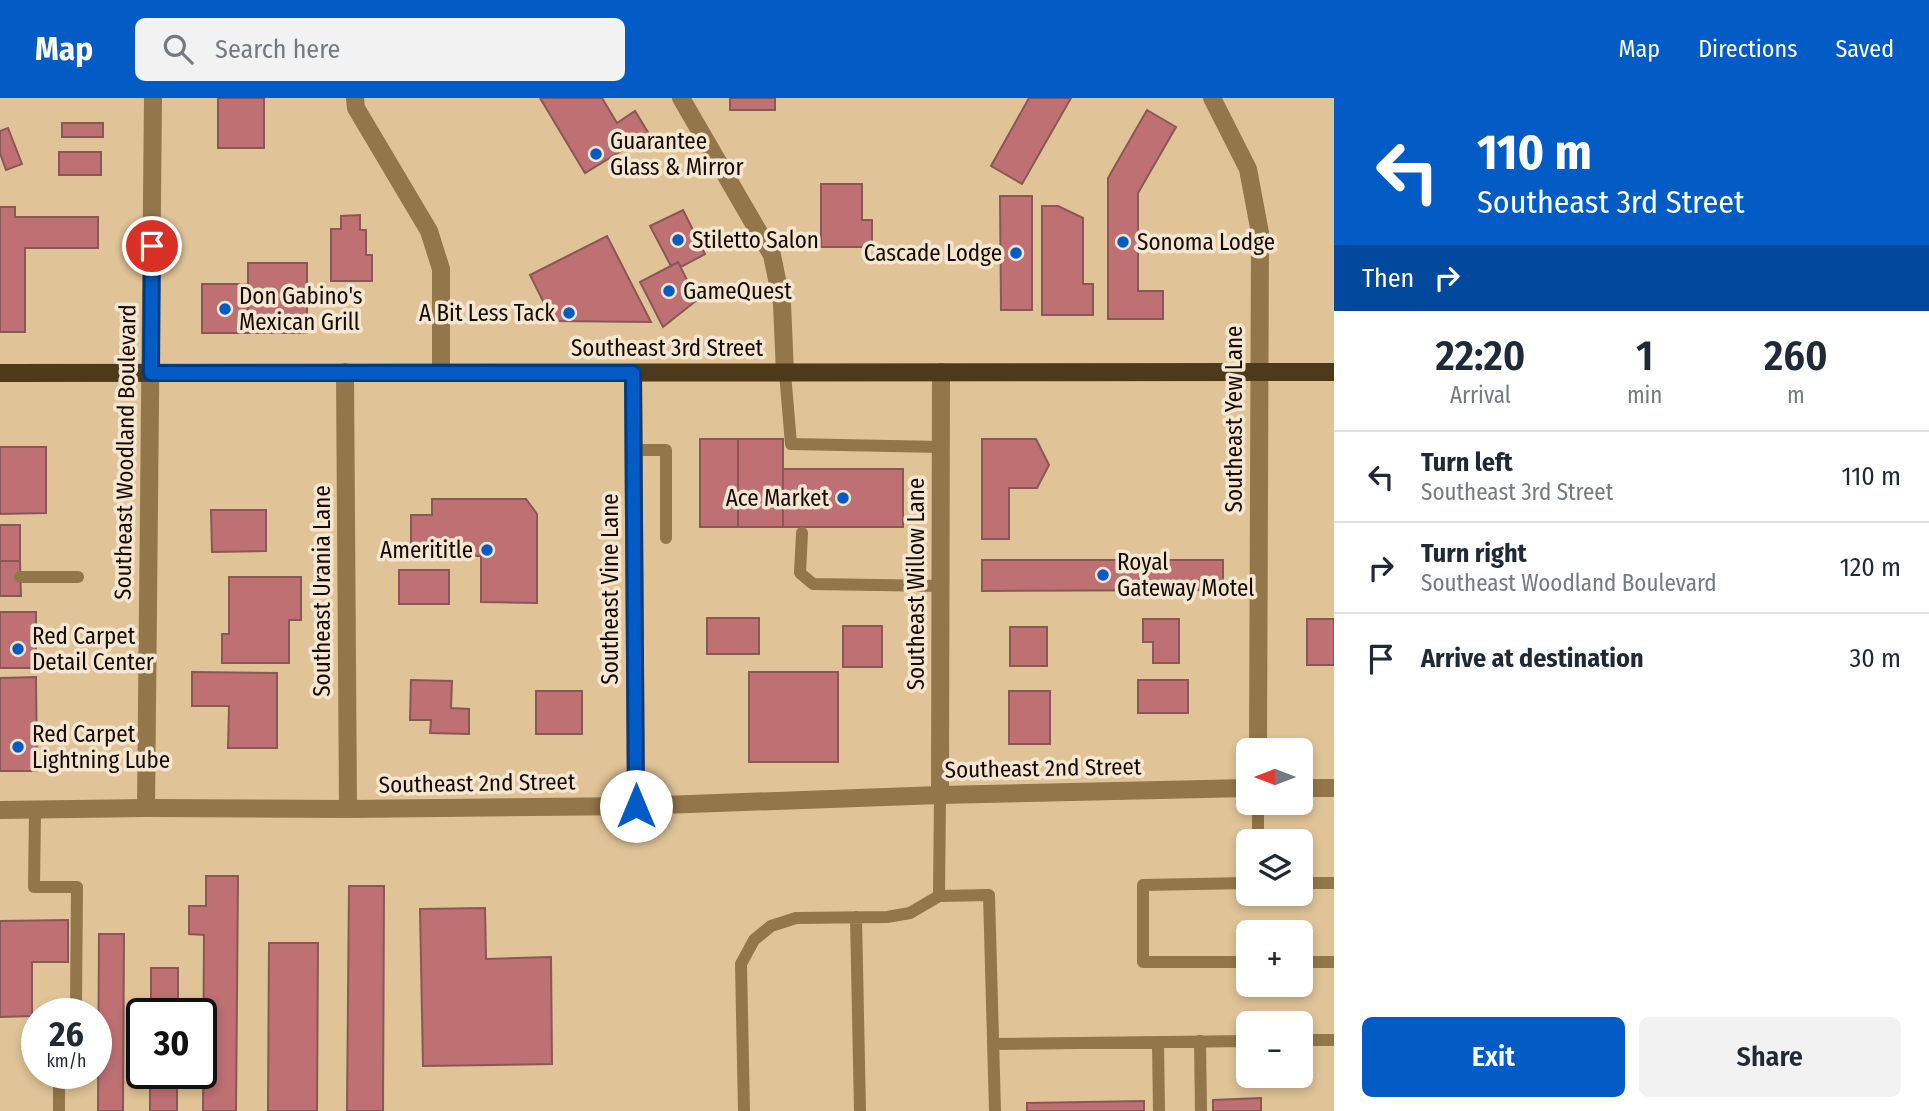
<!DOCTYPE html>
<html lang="en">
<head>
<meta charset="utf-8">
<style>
  :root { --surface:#fff; --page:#f2f2f3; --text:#1f2937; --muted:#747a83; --line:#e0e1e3; --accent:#035cc5 }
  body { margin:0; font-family:"Fira Sans Condensed",sans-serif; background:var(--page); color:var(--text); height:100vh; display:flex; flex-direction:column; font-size:26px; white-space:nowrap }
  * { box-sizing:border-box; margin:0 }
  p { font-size:23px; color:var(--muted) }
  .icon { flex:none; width:38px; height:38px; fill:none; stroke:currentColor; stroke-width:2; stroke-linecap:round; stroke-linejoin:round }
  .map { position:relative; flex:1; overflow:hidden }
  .details { display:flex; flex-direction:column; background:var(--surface); width:595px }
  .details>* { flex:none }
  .banner { background:#035cc5; color:#fff; overflow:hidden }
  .needle { width:46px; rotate:270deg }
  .tools { position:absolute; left:1236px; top:640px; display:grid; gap:14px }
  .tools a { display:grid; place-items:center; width:77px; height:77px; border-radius:10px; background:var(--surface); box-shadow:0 4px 10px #0003; font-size:35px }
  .speed { position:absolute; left:21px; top:900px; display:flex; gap:14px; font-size:35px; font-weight:700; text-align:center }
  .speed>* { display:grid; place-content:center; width:91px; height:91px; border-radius:50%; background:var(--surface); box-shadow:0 4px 10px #0003; line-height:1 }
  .speed small { font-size:18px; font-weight:400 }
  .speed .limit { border:4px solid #111; border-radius:10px; background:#fff; color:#111 }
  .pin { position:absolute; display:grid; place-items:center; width:60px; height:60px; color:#fff; margin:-30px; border:4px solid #fff; border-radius:50%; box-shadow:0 2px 7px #0007 }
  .me { position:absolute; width:77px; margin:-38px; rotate:0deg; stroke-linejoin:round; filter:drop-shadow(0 0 5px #0008) }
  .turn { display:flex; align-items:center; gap:24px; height:147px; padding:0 28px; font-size:32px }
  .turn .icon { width:91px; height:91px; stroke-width:2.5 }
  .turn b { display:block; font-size:49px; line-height:60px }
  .then { display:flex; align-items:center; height:66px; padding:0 28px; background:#0003; gap:14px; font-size:26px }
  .eta { display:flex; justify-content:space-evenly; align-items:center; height:119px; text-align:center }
  .eta b { font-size:42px; font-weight:600; line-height:49px }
  .cta { display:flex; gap:14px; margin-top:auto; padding:14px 28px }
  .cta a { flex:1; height:80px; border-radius:10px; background:var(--accent); color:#fff; font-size:28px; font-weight:600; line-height:80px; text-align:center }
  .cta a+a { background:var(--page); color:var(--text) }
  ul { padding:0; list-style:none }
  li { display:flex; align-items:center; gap:21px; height:91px; padding:0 28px; border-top:2px solid var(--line) }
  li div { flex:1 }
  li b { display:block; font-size:26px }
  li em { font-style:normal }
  header { display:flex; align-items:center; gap:42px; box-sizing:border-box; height:98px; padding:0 35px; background:var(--accent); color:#fff }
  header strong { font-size:33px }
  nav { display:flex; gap:38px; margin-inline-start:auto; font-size:24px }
  .search { width:490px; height:63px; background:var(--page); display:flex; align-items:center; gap:18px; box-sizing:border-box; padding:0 24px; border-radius:10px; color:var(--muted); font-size:26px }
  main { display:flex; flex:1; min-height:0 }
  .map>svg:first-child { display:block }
  .building { fill:#be7073; stroke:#895758; stroke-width:2 }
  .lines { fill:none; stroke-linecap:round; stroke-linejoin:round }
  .service { stroke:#937649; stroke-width:12 }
  .minor { stroke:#937649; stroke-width:18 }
  .tertiary { stroke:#937649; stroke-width:18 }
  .primary { stroke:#4d3a1a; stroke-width:18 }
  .route-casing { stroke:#023c80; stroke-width:18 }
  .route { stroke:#035cc5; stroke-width:12 }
  .poi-dot { fill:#035cc5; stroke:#f5e6d0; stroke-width:2.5 }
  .labels { text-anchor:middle; stroke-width:7; stroke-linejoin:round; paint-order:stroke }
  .poi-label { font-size:23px; fill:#150b00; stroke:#f5e6d0; text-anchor:start }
  .street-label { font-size:23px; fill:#150b00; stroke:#f5e6d0 }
</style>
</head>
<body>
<header>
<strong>Map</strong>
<div class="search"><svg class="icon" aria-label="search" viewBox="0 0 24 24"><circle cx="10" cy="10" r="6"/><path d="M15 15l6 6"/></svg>Search here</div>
<nav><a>Map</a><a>Directions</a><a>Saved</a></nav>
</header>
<main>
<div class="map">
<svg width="1334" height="1013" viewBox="0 0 1334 1013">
  <rect width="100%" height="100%" fill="#e0c397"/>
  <path class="building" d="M218 0H264V50H218Z
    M540 0H602L617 25 635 13 649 36 585 75Z
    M730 0H775V12H730Z
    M1029 0H1071L1022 86 991 68Z
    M1147 12 1176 29 1138 95V193H1163V221H1108V80Z
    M62 25H103V39H62Z
    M8 30 22 66 6 72 0 55V33Z
    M59 54H101V77H59Z
    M821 86H862V122H872V149H821Z
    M1000 98H1032V212H1001Z
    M1042 108H1058L1083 120V186H1093V217H1042Z
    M0 109H15V119H98V150H25V234H0Z
    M683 112 705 156 681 169 678 164 671 168 650 128Z
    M360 117V132H366V157H372V183H331V131H341V118Z
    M607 138 651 224 553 223 530 177Z
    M678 164 697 202 663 229 640 184Z
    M248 165H307V235H248Z
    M202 186H248V235H202Z
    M700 341H738V429H700Z
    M738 341H783V429H738Z
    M982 341H1036L1049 367 1037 390H1009V441H982Z
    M0 349H46V415L0 416Z
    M783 371H903V429H783Z
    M432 401H526L537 416V505L481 504V458H437V447L411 446V417H432Z
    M211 412H266V453L212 454Z
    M0 427H20V463H0Z
    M982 462H1223V492L982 493Z
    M0 463H20L21 498H0Z
    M399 472H449V506H399Z
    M229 479H301V522H289V565H222V536H229Z
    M0 514H36V570H0Z
    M707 520H759V556H707Z
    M1143 521H1179V565H1153V544H1143Z
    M1307 521H1334V567H1307Z
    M843 528H882V569H843Z
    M1010 529H1047V568H1010Z
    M192 574 277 575V650H228L229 608H192Z
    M749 574H838V664H749Z
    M36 579 37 673H0V580Z
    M411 582 452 583 451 610 469 611V636L430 635 431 622H410Z
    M1138 582H1188V615H1138Z
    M536 593H582V636H536Z
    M1009 593H1050V646H1009Z
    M206 778H238L236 1013H203L204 837 189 836V808H206Z
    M349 788H384L383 1013H347Z
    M485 810 486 861 551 859 552 966 423 968 420 811Z
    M68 822V864H32V918L0 919V823Z
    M99 836H124L123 1013H98Z
    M269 845H318L317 1013H268Z
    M151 870H178V915H151Z
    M150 975H177V1013H150Z
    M1261 1000V1013H1213V1002Z
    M1144 1003V1013H1027V1005Z"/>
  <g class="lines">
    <path class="service" d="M785 275 791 346 941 349
      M634 352H666V440
      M802 435 800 475 813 486 941 488
      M20 479H78
      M940 697 939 798 989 797 995 1013
      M1258 705V744
      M35 712 34 789H77L76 903 67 915
      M1248 785 1143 787V864H1248
      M1300 785H1334
      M856 819 860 1013
      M1300 864H1334
      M1300 942H1334
      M1200 943 1201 1013
      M1158 944 1159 1013
      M993 946 1248 943
      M59 975V1013
      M744 1013 741 866 754 842 771 828 796 820 887 819 910 815 939 798"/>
    <path class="minor" d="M355 0 356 10 429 133 441 171V275
      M681 0 772 157 782 206 785 275
      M1212 0 1248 71 1260 135 1258 653
      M345 274 348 711
      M633 275 636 708
      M940 697 941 274
      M146 710 153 0"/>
    <path class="tertiary" d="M1300 690H1334
      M0 712 146 710 348 711 636 708 940 697 1248 690"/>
    <path class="primary" d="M0 275 1334 274"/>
  </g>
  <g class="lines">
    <g class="route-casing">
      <path id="route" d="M152 148 151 275H633L636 708"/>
    </g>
    <use href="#route" class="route"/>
  </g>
  <g class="poi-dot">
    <circle cx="596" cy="56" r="7"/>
    <circle cx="678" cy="142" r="7"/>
    <circle cx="1123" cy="144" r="7"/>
    <circle cx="1016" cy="155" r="7"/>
    <circle cx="669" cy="193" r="7"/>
    <circle cx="225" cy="211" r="7"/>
    <circle cx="569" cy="215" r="7"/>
    <circle cx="843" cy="400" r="7"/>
    <circle cx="487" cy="452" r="7"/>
    <circle cx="1103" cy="477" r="7"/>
    <circle cx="18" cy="551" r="7"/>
    <circle cx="18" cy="649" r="7"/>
  </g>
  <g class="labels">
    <g class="poi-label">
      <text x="610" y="51">Guarantee<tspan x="610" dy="26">Glass &amp; Mirror</tspan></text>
      <text x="692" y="150">Stiletto Salon</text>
      <text x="1137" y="152">Sonoma Lodge</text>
      <text x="1002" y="163" text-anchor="end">Cascade Lodge</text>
      <text x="683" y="201">GameQuest</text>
      <text x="239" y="206">Don Gabino's<tspan x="239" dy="26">Mexican Grill</tspan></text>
      <text x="555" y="223" text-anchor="end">A Bit Less Tack</text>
      <text x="829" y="408" text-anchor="end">Ace Market</text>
      <text x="473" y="460" text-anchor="end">Amerititle</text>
      <text x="1117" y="472">Royal<tspan x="1117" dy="26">Gateway Motel</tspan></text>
      <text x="32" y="546">Red Carpet<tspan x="32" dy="26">Detail Center</tspan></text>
      <text x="32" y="644">Red Carpet<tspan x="32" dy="26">Lightning Lube</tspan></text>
    </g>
    <g class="street-label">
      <text x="667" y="258">Southeast 3rd Street</text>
      <text transform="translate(1234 321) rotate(-90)" y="8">Southeast Yew Lane</text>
      <text transform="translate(125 354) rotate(-89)" y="8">Southeast Woodland Boulevard</text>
      <text transform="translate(916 486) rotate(-90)" y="8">Southeast Willow Lane</text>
      <text transform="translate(610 491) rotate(-90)" y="8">Southeast Vine Lane</text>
      <text transform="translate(322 493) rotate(-90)" y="8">Southeast Urania Lane</text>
      <text transform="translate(1043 670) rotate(-1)" y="8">Southeast 2nd Street</text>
      <text transform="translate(477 685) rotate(-1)" y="8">Southeast 2nd Street</text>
    </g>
  </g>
</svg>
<div class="tools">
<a><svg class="needle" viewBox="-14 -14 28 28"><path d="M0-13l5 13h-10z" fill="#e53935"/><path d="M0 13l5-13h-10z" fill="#747a83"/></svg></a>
<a><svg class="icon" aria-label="layers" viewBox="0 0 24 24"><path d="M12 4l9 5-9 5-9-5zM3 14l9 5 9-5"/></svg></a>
<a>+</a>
<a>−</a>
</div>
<div class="speed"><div>26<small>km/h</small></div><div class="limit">30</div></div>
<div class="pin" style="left:152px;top:148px;background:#d93025"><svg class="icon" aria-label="arrive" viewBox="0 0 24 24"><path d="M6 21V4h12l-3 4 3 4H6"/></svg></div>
<svg class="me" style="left:636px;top:708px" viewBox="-20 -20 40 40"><circle r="19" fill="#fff"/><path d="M0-13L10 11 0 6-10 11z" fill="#035cc5"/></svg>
</div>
<section class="details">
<div class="banner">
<div class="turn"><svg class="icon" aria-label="left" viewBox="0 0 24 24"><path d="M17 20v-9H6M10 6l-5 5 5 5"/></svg><div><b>110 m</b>Southeast 3rd Street</div></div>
<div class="then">Then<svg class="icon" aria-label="right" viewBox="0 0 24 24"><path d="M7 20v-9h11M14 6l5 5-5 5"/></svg></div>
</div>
<div class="eta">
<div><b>22:20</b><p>Arrival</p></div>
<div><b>1</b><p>min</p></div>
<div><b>260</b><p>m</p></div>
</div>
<ul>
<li><svg class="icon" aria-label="left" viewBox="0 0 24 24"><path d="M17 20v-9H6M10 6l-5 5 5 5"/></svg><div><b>Turn left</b><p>Southeast 3rd Street</p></div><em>110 m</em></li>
<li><svg class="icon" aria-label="right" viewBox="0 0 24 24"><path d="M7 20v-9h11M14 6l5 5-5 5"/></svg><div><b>Turn right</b><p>Southeast Woodland Boulevard</p></div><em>120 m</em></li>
<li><svg class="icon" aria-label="arrive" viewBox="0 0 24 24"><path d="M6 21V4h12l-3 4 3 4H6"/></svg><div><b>Arrive at destination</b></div><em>30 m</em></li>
</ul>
<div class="cta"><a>Exit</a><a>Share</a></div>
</section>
</main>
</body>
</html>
